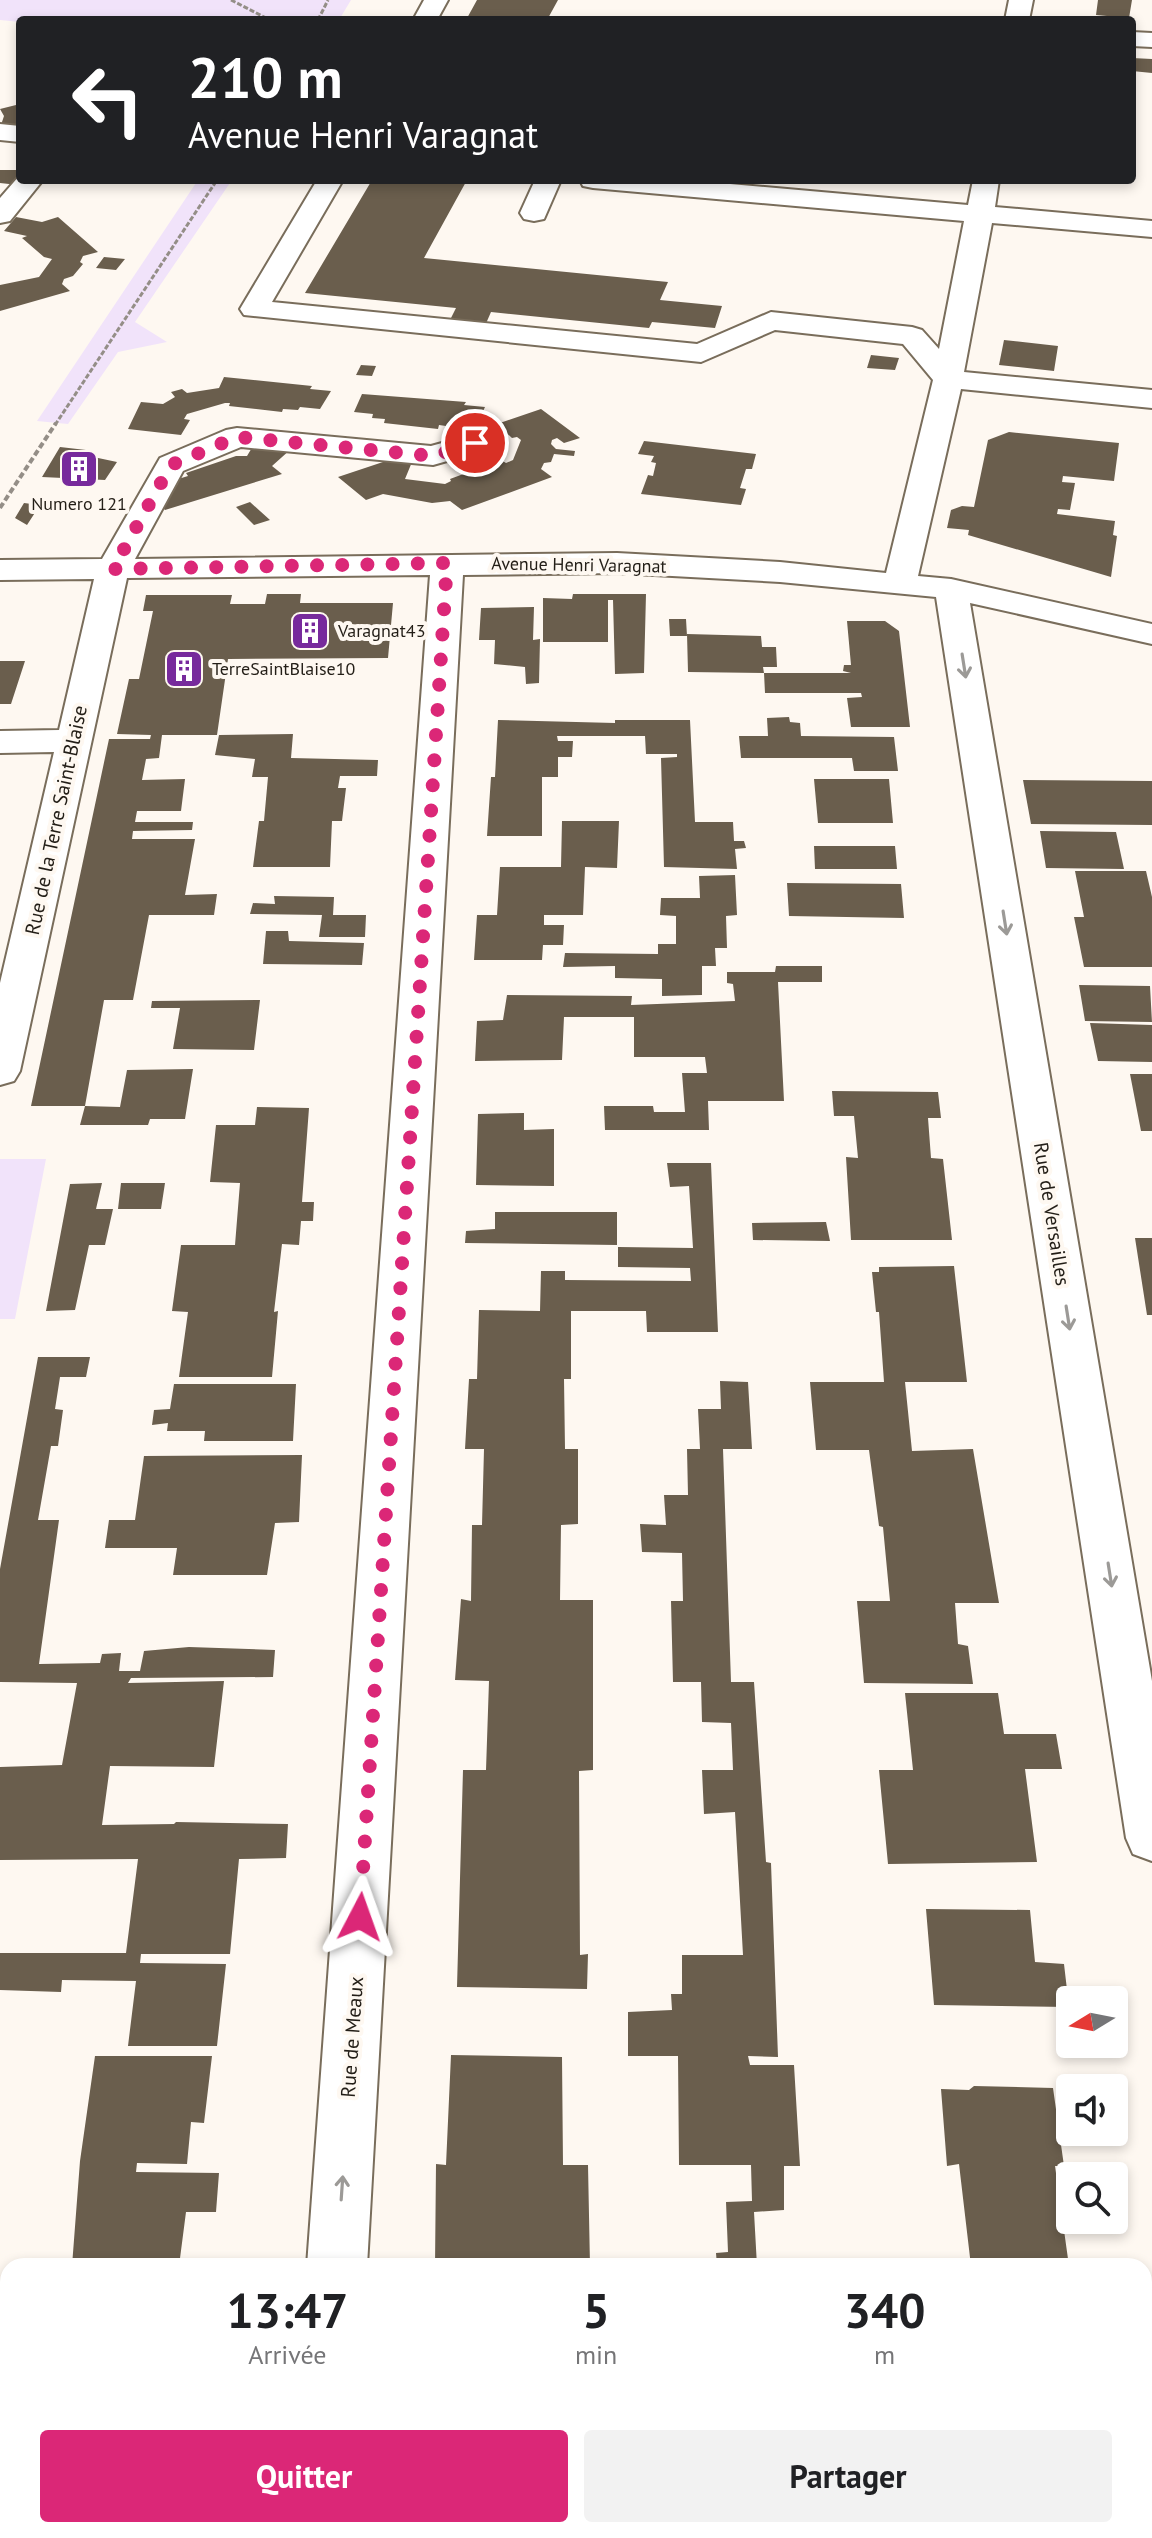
<!DOCTYPE html>
<html lang="fr">
<head>
<meta charset="utf-8">
<style>
  :root { --surface:#fff; --page:#f2f2f2; --text:#202124; --muted:#757577; --accent:#db2777 }
  body { margin:0; font-family:"PT Sans",sans-serif; background:var(--page); color:var(--text); height:100vh; display:flex; flex-direction:column; font-size:30px; white-space:nowrap }
  * { box-sizing:border-box; margin:0 }
  p { font-size:26px; color:var(--muted) }
  .icon { flex:none; width:44px; height:44px; fill:none; stroke:currentColor; stroke-width:2; stroke-linecap:round; stroke-linejoin:round }
  .map { position:relative; flex:1; overflow:hidden }
  .drawer { position:absolute; left:0px; top:2258px; width:1152px; height:280px; display:flex; flex-direction:column; background:var(--surface); border-radius:24px 24px 0 0; box-shadow:0 4px 12px #0003 }
  .drawer>* { flex:none }
  .top-card { position:absolute; left:16px; top:16px; width:1120px; height:168px; border-radius:8px; box-shadow:0 4px 12px #0003; background:#202124; color:#fff; overflow:hidden }
  .needle { width:52px; rotate:260deg }
  .buttons { position:absolute; left:1056px; top:1986px; display:grid; gap:16px }
  .buttons a { display:grid; place-items:center; width:72px; height:72px; border-radius:8px; background:var(--surface); box-shadow:0 4px 12px #0003; font-size:40px }
  .pin { position:absolute; display:grid; place-items:center; width:68px; height:68px; color:#fff; margin:-34px; border:4px solid #fff; border-radius:50%; box-shadow:0 2px 8px #0007 }
  .me { position:absolute; width:88px; margin:-44px; rotate:4deg; stroke-linejoin:round; filter:drop-shadow(0 0 6px #0008) }
  .turn { display:flex; align-items:center; gap:28px; height:168px; padding:0 40px; font-size:36px }
  .turn .icon { width:104px; height:104px; stroke-width:2.5 }
  .turn b { display:block; font-size:56px; line-height:68px }
  .eta { display:flex; justify-content:space-evenly; align-items:center; height:136px; text-align:center }
  .eta b { font-size:48px; font-weight:600; line-height:56px }
  .primary-button { display:flex; gap:16px; margin-top:auto; padding:16px 40px }
  .primary-button a { flex:1; height:92px; border-radius:8px; background:var(--accent); color:#fff; font-size:32px; font-weight:600; line-height:92px; text-align:center }
  .primary-button a+a { background:var(--page); color:var(--text) }
  .map>svg:first-child { display:block }
  .green { fill:#f1e3fa }
  .building { fill:#6a5e4d }
  .lines { fill:none; stroke-linecap:round; stroke-linejoin:round }
  .minor-casing { stroke:#796d5b; stroke-width:4 }
  .path-far1 { stroke:#948e87; stroke-width:3; stroke-dasharray:5 2; stroke-linecap:butt }
  .path { stroke:#948e87; stroke-width:4; stroke-dasharray:6 3; stroke-linecap:butt }
  .minor { fill:#fff; fill-rule:evenodd }
  .oneway { stroke:#9c9a97 }
  .route { stroke:#db2777; stroke-width:14; stroke-dasharray:0 25.2 }
  .labels { text-anchor:middle; stroke-width:8; stroke-linejoin:round; paint-order:stroke }
  .far-poi-label { font-size:18px; fill:#231e17; stroke:#fef8f1; text-anchor:start }
  .far-street-label { font-size:18px; fill:#231e17; stroke:#fef8f1 }
  .street-label { font-size:20px; fill:#231e17; stroke:#fef8f1 }
</style>
</head>
<body>
<div class="map">
<svg width="1152" height="2538" viewBox="0 0 1152 2538">
  <rect width="100%" height="100%" fill="#fef8f1"/>
  <path class="green" d="M0 0H351L339 20 20 22 0 20Z
    M198 180H232L135 322 167 342 118 352 68 424 37 421Z
    M0 1159H46L15 1319H0Z"/>
  <path class="building" d="M477 0H558L547 20H466Z
    M1098 0H1132L1129 18 1096 15Z
    M1132 58 1152 59V73L1132 71Z
    M20 104V129L0 128 4 116 0 109Z
    M0 170H20V182L18 185 0 183Z
    M372 180H467L424 258 668 282 660 300 722 306 715 328 652 322 649 328 491 312 484 328 448 324 456 308 305 293Z
    M16 217 42 222 58 217 98 252 83 256 80 262 83 264 73 276 64 279 62 284 70 291 0 311V285L39 277 52 259 44 257 22 238 27 236 4 231Z
    M104 257 125 259 116 270 96 268Z
    M1004 340 1058 346 1054 371 999 365Z
    M871 355 899 358 895 370 867 368Z
    M361 365 376 366 372 376 356 375Z
    M224 377 312 386 310 389 331 391 320 409 300 407 298 410 283 409 282 412 229 406 230 403H225L187 414 184 419 190 420 181 435 128 429 141 402 163 404 175 397 171 392 182 389 187 393 219 388Z
    M362 394 466 402 464 405 485 407 476 426 455 423 453 427 439 425 438 429 384 423 385 419 372 418 373 414 354 412Z
    M541 409 580 438 564 443 557 438 552 440 551 444 556 449 575 451 574 456 554 454 551 462 544 463 541 469 552 477 462 510 450 501 432 503 383 494 366 500 338 477 389 460 412 462 405 479 445 484 451 481 450 479 501 460 506 463 513 460 521 440 517 437 512 438 497 424Z
    M1009 432 1119 443 1114 481 1063 476 1062 482 1075 483 1070 510 1058 509 1057 514 1115 521 1113 535 1117 536 1111 577 968 535 969 530 947 528 951 510 962 506 974 507 988 440Z
    M644 441 756 454 752 469H746L740 488 746 489 741 505 641 494 648 475 653 476 656 463 651 462 654 456 638 454Z
    M253 446 291 449 272 466 282 474 165 510 154 499 158 490 178 484 175 480 188 476 186 473 236 456H247Z
    M60 447 86 450 84 455 117 462 105 480 42 477Z
    M250 502 270 520 254 525 236 507Z
    M24 503 40 505 27 525 15 518Z
    M267 594H301L300 603H393L388 658 228 659 217 735H162L159 758 146 759 142 780 185 779 181 811H137L135 822H193L192 830 133 831 132 839H195L185 895 217 894 214 915H149L133 1000H104L85 1106H31L109 739H150L151 735 117 734 129 679H139L153 611H143L146 595H232L230 604H265Z
    M573 594H646L644 673 615 674 613 600H608V642H543V598L572 599Z
    M534 607 533 640 540 639 539 683 526 684 525 667 494 664 495 640H479L481 608Z
    M669 619H686L687 636H670Z
    M847 621H885L899 631 910 727H851L847 698 862 697 861 693H765L764 673H851L843 671 844 665H851Z
    M687 634 761 636 762 647H776L777 667H763L764 673 688 672Z
    M0 661H25L11 704H0Z
    M789 717 790 722 800 723 801 736 894 737 898 771H854L852 758H741L739 736H768L767 718Z
    M498 720 615 723V720H690L695 822H733L734 841H744L746 848 735 849 737 869 664 867 661 758 677 757V754H646L645 736H557L558 741H573L572 757H558V777H542V836H487L491 777H495Z
    M293 734 291 758 378 760 377 776H340L338 788H346L342 821H332L330 867H253L259 821H264L268 777H252L255 759 215 755 219 735Z
    M814 779H889L893 823H818Z
    M1023 780 1152 781V825L1031 824Z
    M562 821H619L617 868 585 867 583 915H544V925H564L563 945H543L542 960H474L477 915H497L500 867H561Z
    M1040 831 1116 832 1124 869 1046 868Z
    M814 846H895L897 869H815Z
    M1075 871H1146L1152 897V967H1084L1074 917H1084Z
    M735 875 737 915 726 916 727 948H715L716 966H702V995L662 996V979L615 978V966L563 967 565 953 658 954V944H676V916L660 915 661 898H700L699 876Z
    M787 883 901 884 904 918 789 916Z
    M274 896 334 897 333 915H366L365 937H319L322 915 250 914 253 903 275 904Z
    M266 931H288L289 941 364 943 362 965 263 964Z
    M776 966H822V982H778L784 1101H708L709 1130H605L604 1106H653L654 1112H685L682 1073H707L705 1057H634V1017H564L562 1060 475 1061 477 1021 503 1020 507 995 632 996 631 1005 735 1001 733 984 727 983V972H775Z
    M1079 985 1150 986 1152 1022 1085 1021Z
    M260 1000 254 1050 173 1049 180 1008H151L152 1001Z
    M1090 1023 1152 1025V1062L1098 1061Z
    M193 1069 185 1119H150L148 1125H80L85 1106 120 1107 127 1070Z
    M1130 1074H1152V1131H1141Z
    M832 1091 938 1092 941 1118H928L931 1158 943 1159 952 1240H851L846 1157 858 1158 854 1116H834Z
    M257 1107 309 1108 302 1202H314L313 1221H301L299 1245 282 1244 274 1312 278 1311 272 1377H179L188 1312 172 1311 181 1245H235L240 1183 210 1182 216 1125H255Z
    M524 1113V1130L554 1129V1186L476 1185 478 1114Z
    M667 1163H711L718 1332H647L646 1311H571V1379H564L565 1449H578V1524L561 1525 560 1600H593V1770L579 1771 580 1955 588 1954 587 1989 457 1987 463 1770H486L489 1681 455 1680 461 1599 471 1601 472 1525H482L484 1449H465L469 1379H477L479 1310 540 1311 541 1271H565V1280L691 1281 690 1268 618 1267V1247L693 1248 689 1186 670 1187Z
    M102 1183 96 1209H113L105 1245H89L75 1310 46 1311 70 1184Z
    M121 1183H165L161 1209H118Z
    M495 1212H617V1245L465 1243 466 1231 495 1229Z
    M826 1222 830 1241 753 1240 752 1223Z
    M1135 1238H1152V1315H1147Z
    M954 1266 967 1382H905L912 1451 973 1449 999 1603H955L958 1644 968 1646 973 1684 864 1683 857 1601H890L883 1527 879 1526 869 1450H816L810 1382H884L879 1312H876L872 1272H879V1267Z
    M38 1357H90L86 1377H60L55 1409 63 1410 58 1446H51L38 1520H59L39 1664 100 1663 102 1654 121 1653 119 1671H140L144 1651 189 1647 275 1650 273 1677 131 1678 128 1683 224 1681 214 1767 110 1766 102 1825 174 1824 176 1822 288 1824 286 1858 239 1859 230 1954H141L140 1963 226 1964 217 2046H128L136 1981 62 1980 61 1992 0 1990V1953H126L138 1859 0 1860V1767L62 1765 77 1683 0 1682V1569Z
    M720 1381 748 1382 752 1449H723L731 1682H754L766 1862 771 1863 778 2057 748 2056 750 2065H794L800 2166H784V2210L754 2212 757 2266H717L716 2253 728 2252 726 2202 752 2201 751 2165H679L678 2056H628V2012L672 2010 671 1994H682V1955H743L735 1812 704 1814 702 1770H733L731 1723 702 1722 701 1682H673L671 1601H683L682 1553 642 1552 640 1524 666 1525 664 1495H688L687 1449H700L698 1409H721Z
    M174 1384H296L293 1441H204L205 1431H167L168 1423 152 1425 154 1410 170 1409Z
    M302 1455 299 1522 275 1523 267 1575H173L177 1548H105L109 1520H135L144 1456Z
    M905 1693H998L1004 1734H1056L1062 1769H1025L1037 1862 888 1864 879 1770H913Z
    M926 1909 1030 1910 1035 1962 1064 1964 1069 2007 934 2005Z
    M451 2055 562 2057 563 2165H588L590 2266H435L436 2164 446 2165Z
    M95 2056H212L204 2123 191 2122 187 2164 137 2163 136 2172 219 2173 216 2212H186L179 2266H72L80 2161Z
    M974 2086 1053 2088 1064 2166H1055L1069 2266H971L959 2164 947 2166 941 2089 969 2090Z
    M32 2530H144L143 2538H31Z
    M423 2530H516V2538H422Z
    M731 2530H805V2538H731Z"/>
  <g class="lines">
    <g class="minor-casing">
      <path id="minor" d="M424 0H448L437 20H413Z
        M1009 0H1033L1029 20H1005Z
        M1132 32 1152 33V47L1132 46Z
        M0 124 20 126V142L0 140Z
        M20 175V180H43L10 221 0 223V198Z
        M317 180H343L272 302 697 344 771 312 912 327 922 330 939 349 964 221 593 188 583 186 580 180H685L968 205 973 180H999L995 207 1152 221V237L992 223 964 372 1152 390V408L961 389 918 576 951 579 1152 624V644L970 603 1152 1681V1861L1133 1854 1126 1838 936 597 780 582 617 573 463 575 367 2266H307L430 575 127 578 20 1071 14 1081 0 1085V983L54 752 0 753V731L59 730 94 579 0 580V560L102 559 160 458 226 430 237 428 431 446 475 434 486 436 491 443 486 450 433 465 241 447 183 471 135 559 617 553 780 562 886 573 933 380 903 344 775 330 701 362 244 315 240 309Z
        M535 180H561L544 219 534 221 524 219 520 213Z
        M288 2530H352L351 2538H287Z"/>
    </g>
    <path class="path-far1" d="M231 0 270 20
      M318 20 328 0
      M55 425 217 180"/>
    <path class="path" d="M0 508 56 423"/>
    <use href="#minor" class="minor"/>
  </g>
  <defs><path id="oneway-shaft" d="M-6 0H5M1.5-3L5.5 0L1.5 3" fill="none" stroke-width="1.6" stroke-linecap="round" stroke-linejoin="round" transform="scale(2)"/></defs>
  <g class="oneway">
    <use href="#oneway-shaft" transform="translate(964 666) rotate(81)"/>
    <use href="#oneway-shaft" transform="translate(1005 923) rotate(81)"/>
    <use href="#oneway-shaft" transform="translate(1068 1318) rotate(81)"/>
    <use href="#oneway-shaft" transform="translate(1110 1575) rotate(81)"/>
    <use href="#oneway-shaft" transform="translate(342 2188) rotate(-86)"/>
  </g>
  <g class="lines">
    <path class="route" d="M360 1917 447 563 113 569 171 465 237 437 433 456 475 443"/>
  </g>
  <defs>
    <g id="building-square" transform="scale(2)"><rect x="-9" y="-9" width="18" height="18" rx="4" fill="#772a9c" stroke="#fef8f1"/><path d="M-4-6H4V6H1V3H-1V6H-4ZM-2.5-4.3h1.7v1.8h-1.7ZM.8-4.3h1.7v1.8H.8ZM-2.5-1h1.7V.8h-1.7ZM.8-1h1.7V.8H.8Z" fill="#fff"/></g>
  </defs>
  <g fill-rule="evenodd">
    <use href="#building-square" x="79" y="469"/>
    <use href="#building-square" x="310" y="631"/>
    <use href="#building-square" x="184" y="669"/>
  </g>
  <g class="labels">
    <g class="far-poi-label">
      <text x="79" y="510" text-anchor="middle">Numero 121</text>
      <text x="338" y="637">Varagnat43</text>
      <text x="212" y="675">TerreSaintBlaise10</text>
    </g>
    <g class="far-street-label">
      <text transform="translate(579 565) rotate(1)" y="6">Avenue Henri Varagnat</text>
    </g>
    <g class="street-label">
      <text transform="translate(56 820) rotate(-78)" y="7">Rue de la Terre Saint-Blaise</text>
      <text transform="translate(1052 1214) rotate(81)" y="7">Rue de Versailles</text>
      <text transform="translate(352 2037) rotate(-86)" y="7">Rue de Meaux</text>
    </g>
  </g>
</svg>
<div class="buttons">
<a><svg class="needle" viewBox="-14 -14 28 28"><path d="M0-13l5 13h-10z" fill="#e53935"/><path d="M0 13l5-13h-10z" fill="#757577"/></svg></a>
<a><svg class="icon" aria-label="sound" viewBox="0 0 24 24"><path d="M4 9h4l5-4v14l-5-4H4zM17 9q2 3 0 6"/></svg></a>
<a><svg class="icon" aria-label="search" viewBox="0 0 24 24"><circle cx="10" cy="10" r="6"/><path d="M15 15l6 6"/></svg></a>
</div>
<div class="pin" style="left:475px;top:443px;background:#d93025"><svg class="icon" aria-label="arrive" viewBox="0 0 24 24"><path d="M6 21V4h12l-3 4 3 4H6"/></svg></div>
<svg class="me" style="left:360px;top:1917px" viewBox="-20 -20 40 40"><path d="M0-17L14 15 0 8-14 15z" fill="#db2777" stroke="#fff" stroke-width="4"/></svg>
<div class="top-card">
<div class="turn"><svg class="icon" aria-label="left" viewBox="0 0 24 24"><path d="M17 20v-9H6M10 6l-5 5 5 5"/></svg><div><b>210 m</b>Avenue Henri Varagnat</div></div>
</div>
<section class="drawer">
<div class="eta">
<div><b>13:47</b><p>Arrivée</p></div>
<div><b>5</b><p>min</p></div>
<div><b>340</b><p>m</p></div>
</div>
<div class="primary-button"><a>Quitter</a><a>Partager</a></div>
</section>
</div>
</body>
</html>
